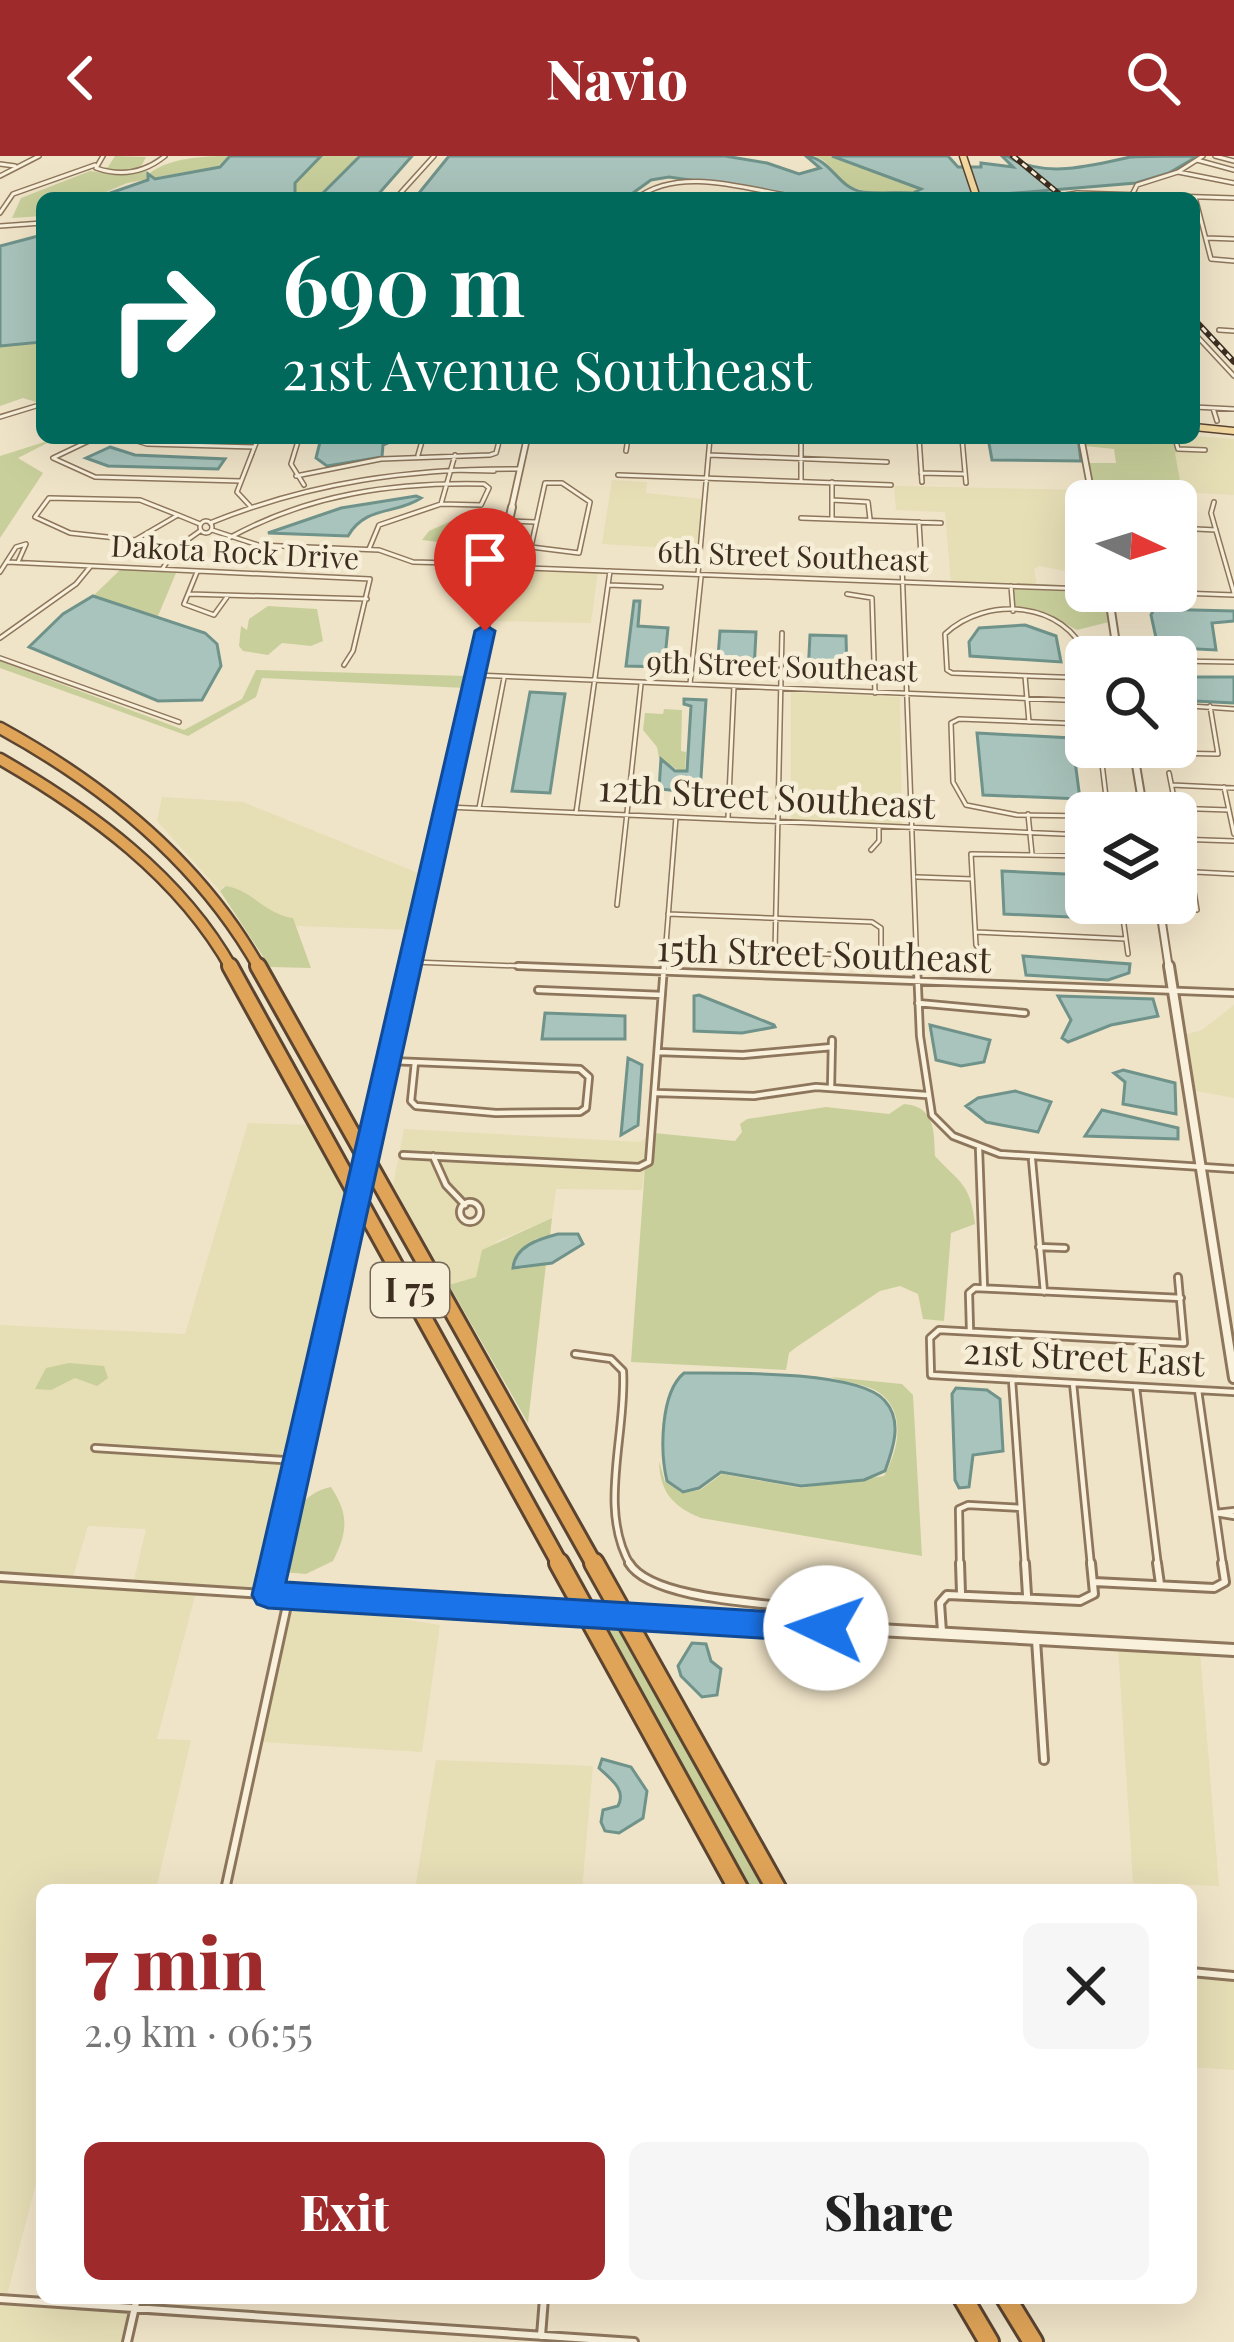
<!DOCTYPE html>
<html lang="en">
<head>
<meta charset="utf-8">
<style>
  :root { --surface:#fff; --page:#f6f6f6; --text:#222; --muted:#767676; --accent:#9e2a2b }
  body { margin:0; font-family:"Playfair Display",serif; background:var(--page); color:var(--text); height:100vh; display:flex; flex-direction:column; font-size:45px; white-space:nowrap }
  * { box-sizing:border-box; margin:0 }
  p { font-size:39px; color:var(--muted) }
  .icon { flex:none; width:66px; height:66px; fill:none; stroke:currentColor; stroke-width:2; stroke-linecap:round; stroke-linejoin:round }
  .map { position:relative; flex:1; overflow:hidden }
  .panel { position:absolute; left:36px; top:1728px; width:1161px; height:420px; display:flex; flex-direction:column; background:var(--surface); border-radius:18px; box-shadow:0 12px 48px #0002 }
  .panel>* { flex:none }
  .guide { position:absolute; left:36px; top:36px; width:1164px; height:252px; border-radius:18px; box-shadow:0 12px 48px #0002; background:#00695c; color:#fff; overflow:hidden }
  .needle { width:78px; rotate:94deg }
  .controls { position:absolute; left:1065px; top:324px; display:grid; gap:24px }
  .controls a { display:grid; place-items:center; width:132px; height:132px; border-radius:18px; background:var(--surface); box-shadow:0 12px 48px #0002; font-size:60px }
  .pin { position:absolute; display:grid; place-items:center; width:102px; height:102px; color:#fff; margin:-123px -51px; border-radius:50% 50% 50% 0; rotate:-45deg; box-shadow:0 0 12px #0007 }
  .pin .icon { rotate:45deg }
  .me { position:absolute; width:132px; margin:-66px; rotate:273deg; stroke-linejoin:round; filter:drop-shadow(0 0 9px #0008) }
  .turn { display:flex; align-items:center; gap:42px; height:252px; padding:0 48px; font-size:54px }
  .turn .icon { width:156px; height:156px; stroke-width:2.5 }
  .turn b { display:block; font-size:84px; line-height:102px }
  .round { display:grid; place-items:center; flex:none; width:126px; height:126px; border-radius:18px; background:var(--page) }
  .head { display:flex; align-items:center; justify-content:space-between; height:204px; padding:0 48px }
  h1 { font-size:72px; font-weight:800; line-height:90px; color:var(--accent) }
  .cta { display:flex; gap:24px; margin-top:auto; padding:24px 48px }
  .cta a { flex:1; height:138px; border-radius:18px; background:var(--accent); color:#fff; font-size:48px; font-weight:800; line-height:138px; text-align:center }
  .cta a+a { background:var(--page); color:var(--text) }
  header { display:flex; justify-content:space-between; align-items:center; height:156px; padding:0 48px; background:var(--accent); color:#fff; font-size:54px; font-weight:800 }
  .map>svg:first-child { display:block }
  .farmland { fill:#e6deb5 }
  .green { fill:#c9cf9b }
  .water { fill:#a9c4bc; stroke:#6f938a; stroke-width:3 }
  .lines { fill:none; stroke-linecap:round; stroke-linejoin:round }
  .minor-far2-casing { stroke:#8d765c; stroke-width:6 }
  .minor-far1-casing { stroke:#8d765c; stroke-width:10 }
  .minor-casing { stroke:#8d765c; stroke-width:12 }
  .tertiary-far3-casing { stroke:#8d765c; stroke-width:8 }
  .tertiary-far2-casing { stroke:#8d765c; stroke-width:10 }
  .tertiary-far1-casing { stroke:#8d765c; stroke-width:14 }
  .tertiary-casing { stroke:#8d765c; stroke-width:16 }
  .primary-casing { stroke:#5b4430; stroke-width:9 }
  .motorway-far2-casing { stroke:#5b4430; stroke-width:15 }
  .motorway-far1-casing { stroke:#5b4430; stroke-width:20 }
  .motorway-casing { stroke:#5b4430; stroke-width:24 }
  .minor-far2 { stroke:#faf1dc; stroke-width:3 }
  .minor-far1 { stroke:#faf1dc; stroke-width:4.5 }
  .minor { stroke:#faf1dc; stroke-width:6 }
  .tertiary-far3 { stroke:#faf1dc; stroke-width:4.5 }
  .tertiary-far2 { stroke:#faf1dc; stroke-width:6 }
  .tertiary-far1 { stroke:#faf1dc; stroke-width:8 }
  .tertiary { stroke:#faf1dc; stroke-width:10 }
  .primary { stroke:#f3d9a0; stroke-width:6 }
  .motorway-far2 { stroke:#e0a458; stroke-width:10 }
  .motorway-far1 { stroke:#e0a458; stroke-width:14 }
  .motorway { stroke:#e0a458; stroke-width:18 }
  .rail-casing { stroke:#3d2e20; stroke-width:6 }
  .rail { stroke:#f7eed8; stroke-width:3; stroke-dasharray:6; stroke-linecap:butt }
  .tertiary-bridge-far1-casing { stroke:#8d765c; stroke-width:14; stroke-linecap:butt }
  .tertiary-bridge-casing { stroke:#8d765c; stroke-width:16; stroke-linecap:butt }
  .tertiary-bridge-far1 { stroke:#faf1dc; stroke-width:8 }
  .tertiary-bridge { stroke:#faf1dc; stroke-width:10 }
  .route { fill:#1a73e8; stroke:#114b97; stroke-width:3 }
  .labels { text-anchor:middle; stroke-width:9; stroke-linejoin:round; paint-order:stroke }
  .far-street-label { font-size:30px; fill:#3d2e20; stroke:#f7eed8 }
  .shield { fill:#f7eed8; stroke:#756857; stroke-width:3 }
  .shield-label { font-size:33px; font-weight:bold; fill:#3d2e20 }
  .street-label { font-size:36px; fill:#3d2e20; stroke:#f7eed8 }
</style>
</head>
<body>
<header><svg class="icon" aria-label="back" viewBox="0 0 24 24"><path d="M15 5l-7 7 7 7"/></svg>Navio<svg class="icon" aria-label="search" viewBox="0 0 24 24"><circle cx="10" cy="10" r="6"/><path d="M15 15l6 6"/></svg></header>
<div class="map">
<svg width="1234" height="2186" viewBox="0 0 1234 2186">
  <rect width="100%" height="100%" fill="#f0e4c8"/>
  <path class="farmland" d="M1194 280 1234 283V339L1182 336 1174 296 1180 295 1178 282Z
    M612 324 647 326 646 337 702 343 699 388 690 393 602 388Z
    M894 330 1089 334 1086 419 1039 410 1034 413 1037 431 951 427 945 356 896 354Z
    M501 412 598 416 591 467 489 465Z
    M791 536 900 541 902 669 791 663Z
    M162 641 243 646 428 721 414 774 296 770 291 761 271 758 254 743 223 731 220 735 157 665Z
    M1234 849V942L1191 934 1183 879 1202 874Z
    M248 967 308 969 354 1054 296 1302 92 1293 295 1307 265 1436 133 1428 146 1373 88 1370 72 1424 0 1419V1169L185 1178Z
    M404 973 640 986 647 981 645 1006 638 1009 401 997 430 1002 443 1029 462 1049 458 1062 469 1067 482 1062 484 1053 457 1040 436 1002 645 1011 642 1034 556 1033 552 1062 497 1085 476 1121 449 1129 393 1029Z
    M0 1424 196 1436 157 1583 191 1584 157 1729 160 1734H42V2004L7 2139H0Z
    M292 1443 331 1445 359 1456 440 1469 422 1596 261 1586Z
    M1118 1491 1200 1495 1219 1730 1133 1727Z
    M436 1604 593 1610 582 1734H415Z
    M1191 1820 1234 1823V1914L1191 1911Z
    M0 2147 129 2157 122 2186H0Z"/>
  <path class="green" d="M115 0 146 1 140 13 150 17C170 2 202 0 229 0L218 10 127 27 97 40 42 42V60L12 62 21 42 90 15 104 17 99 13 108 11Z
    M322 0H359L317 42H296V27Z
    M814 0H831L920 34C895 40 854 40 835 19 827 9 828 5 814 0Z
    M42 187V248L23 242 0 250V190Z
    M57 282 18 302 43 317 0 382V300Z
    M1083 282H1173L1180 295 1175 297 1182 336 1093 333 1089 307H1116L1114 293 1085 290Z
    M458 362 493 364 498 373 477 391 422 384 429 375Z
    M121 413 176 417 158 460 93 440Z
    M1013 433 1104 437 1109 466 1077 474 1051 460 1016 455Z
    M268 450 317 453 323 485 311 490 282 487 268 499 243 495 239 490 241 470 247 474 249 463Z
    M0 505 184 574 242 543 256 514 467 520 465 532 262 522 256 541 188 580 0 512Z
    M664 553 682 554 681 595 686 596 685 614 681 616 659 602 657 591 643 574 645 557 663 558Z
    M226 730C254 735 263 757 293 762L311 812 270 811 220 735Z
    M904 948C935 950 934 975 935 1000 961 1028 970 1027 975 1068L951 1077 944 1165 923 1163 918 1138 900 1130 880 1135 795 1192 789 1197 786 1214 631 1206 645 1011 651 1006 654 977 735 985 742 976 740 968 747 963 826 951 889 958Z
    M552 1062 550 1080 536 1083 513 1108 521 1113 546 1108 528 1267 449 1129 476 1121 482 1094Z
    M69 1207 104 1210 108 1222 97 1230 75 1222 51 1234 35 1233 46 1212Z
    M831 1221 902 1228 913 1239 922 1400 701 1362C672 1350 660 1336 659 1305L665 1326 682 1337 700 1334 722 1318 801 1332 884 1320C899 1293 908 1253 875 1234 861 1227 842 1226 831 1221Z
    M331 1331C349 1358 348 1376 333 1405L306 1418 282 1416 277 1409C285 1376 293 1339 331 1331Z
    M598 1464 618 1465 768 1734H748Z"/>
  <path class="water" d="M230 0H321L295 27V42H96L148 24V18L155 23 220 11Z
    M360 0H412L375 42H318Z
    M449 0H725L767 7 799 18 820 12 806 0C832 3 837 32 863 36 878 38 897 36 913 37L921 33 832 0H948L958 11H981V7L1013 11 1002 0H1007C1043 23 1089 10 1130 1 1151 0 1177 0 1198 0L1169 17 1136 27 956 42H817L669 21 651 24 626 42H415Z
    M42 79V186L0 190V90Z
    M321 282H395L397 283 383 289 382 301 327 310 316 302Z
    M988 282H1078L1081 305 992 304Z
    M110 291 135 299 225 303 218 313 108 310 86 302Z
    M416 340 421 342C396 359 366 349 348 380L268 377 341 352Z
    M93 440 205 477 217 488 221 510 202 544 158 545 29 491 63 458Z
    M634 445H640L638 470 668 472 664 511 626 510Z
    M1154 453 1234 455V465L1212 467 1216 494 1158 491 1151 459Z
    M1025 469 1056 480 1061 506 970 500 969 486 979 472Z
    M720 475 756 476 754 515 717 514Z
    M810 479 846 480 847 519 808 518Z
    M1176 521H1234V547L1194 545 1180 537Z
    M530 536 565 538 550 637 512 635Z
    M684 543 706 544 700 637 659 633 661 603 675 615H687L691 550 684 548Z
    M977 577 1072 582 1080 643 983 639Z
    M1002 715 1086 719 1091 762 1004 758Z
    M1023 800 1130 808 1129 817 1108 824 1026 819Z
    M699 839 774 869 775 871 742 877 694 875V840Z
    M1058 840 1153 843 1158 860 1111 869 1068 886 1062 882 1071 864Z
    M545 857 625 860V883H542Z
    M930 869 990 884 984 906 961 910 936 904Z
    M628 902 642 909 638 969 621 979Z
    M1123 914 1175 927 1176 958 1123 948 1125 926 1114 917Z
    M1015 935 1051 946 1038 976 986 966 966 950 978 942Z
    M1102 954 1178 972V983L1085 980Z
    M558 1078H578L583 1088 552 1107 513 1112C515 1090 539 1083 558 1078Z
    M684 1217C725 1217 859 1214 885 1245 903 1265 893 1293 885 1315L864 1324 801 1330 721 1316 699 1332 683 1336 667 1325C660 1296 660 1237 684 1217Z
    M956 1232 987 1234 1000 1243 1003 1295 973 1299 969 1331 959 1332 955 1324 952 1238Z
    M692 1487 706 1488 711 1505 721 1513 717 1539 702 1541 681 1520 678 1510Z
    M602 1603 631 1611 647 1635 643 1662 619 1677 605 1675 601 1666 603 1654 618 1650C627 1633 609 1622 599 1612Z"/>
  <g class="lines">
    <g class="minor-far2-casing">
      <path id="minor-far2" d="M103 0 96 12C122 21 144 17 165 0
        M1215 0 1234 5
        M1197 4 1234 14
        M0 8 15 10
        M1178 16 1234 27
        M0 20 39 0
        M1132 39 1137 29 1178 16 1203 0
        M1195 41 1211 103 1234 105
        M396 42 434 0
        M637 42C681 9 749 34 801 42
        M1047 42 1077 37 1234 42
        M0 57 13 38 95 9
        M0 70 42 67
        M1206 82 1234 83
        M1219 174 1234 175
        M1194 177 1234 220
        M1194 251 1234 253
        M1213 252 1217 265
        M0 261 36 250
        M95 282 53 302 95 321 240 325
        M127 282 147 288 254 291
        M299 282 291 308 304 329
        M550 282 628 285
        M801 282V325
        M851 282 884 283
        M919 282 922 326
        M962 282 966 327
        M1175 282 1178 293 1205 294
        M898 283 919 284
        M626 295 628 282
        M418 299 423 282
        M709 299 887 306
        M451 314 494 315
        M921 317 963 318
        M618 319 891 329
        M296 320 381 303 490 299 496 297 500 282
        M832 326V363
        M545 327H562L590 346 579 397 531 391Z
        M49 342 140 344 178 359 135 384 70 377 35 361Z
        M832 344 868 346 870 363
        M1214 346 1211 357 1234 437
        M250 350 237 336 258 282
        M178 359 200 368
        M801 362 941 367
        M200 371a6 6 0 1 1 12 0a6 6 0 1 1-12 0Z
        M510 365 535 366
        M210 367C311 326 411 312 520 313
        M1176 372 1216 374
        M212 374 258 389 379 394 413 406 486 408
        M229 382C309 338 393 326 484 328L489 332 481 349 441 348
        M369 393 379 369 441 348 455 299
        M7 406 370 423 353 495 344 509
        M499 411 1086 433
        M163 412 176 392 200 375
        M0 416 16 391 26 388 18 406
        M197 416 184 448 214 459 227 441
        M698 418 710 282
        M608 429 661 431
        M1011 430 1013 455
        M1126 435 1234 439
        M189 438 367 443
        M847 438 872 442 875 537
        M0 482 76 428 90 411
        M0 502 179 566
        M1176 505 1234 506
        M475 519 1086 545
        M1025 520 1029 566
        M1086 522 952 517 947 514 945 478C986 439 1065 445 1087 501
        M690 528 701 421
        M1176 549 1234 553
        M1086 568 959 563 951 567 953 626 966 649 1017 659 1086 660
        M1163 591 1172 597 1218 598 1210 550
        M1169 617 1176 652
        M1172 629 1234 632
        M1224 631 1234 678
        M446 651 1086 679
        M479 652 504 522
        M1169 652 1229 654
        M576 657 610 415
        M1098 657 1107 649 1100 591
        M1028 658 1032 698
        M728 662 734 530
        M1176 683 1234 685
        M871 694 879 685V670
        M1176 715 1234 718
        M1191 718 1197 754
        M917 721 972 723
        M1121 747 1128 798
        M617 749 641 528
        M668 758 872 766 881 772V797L876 800 746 795
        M976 776 1126 783
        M775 795 782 477
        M985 802 976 789 971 698 1086 700
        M413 806 598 813
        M664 813 676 661
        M917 813 902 409 921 400 919 366"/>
    </g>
    <g class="minor-far1-casing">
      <path id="minor-far1" d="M518 810 1234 837
        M917 810 920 880 932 959 953 980 1000 998 1234 1013
        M538 834 662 839
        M918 847 1025 857
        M658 896 743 899 832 891
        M390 905 415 906
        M415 906 580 913 589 921 586 952 580 956 496 957 416 950 411 945Z
        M831 932 832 884
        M657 937 754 940 816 931 926 939
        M979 993 984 1131
        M403 999 639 1011 649 1006 664 810
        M433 1000 446 1029 465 1049
        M1032 1004 1044 1136
        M460 1056a10 10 0 1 1 20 0a10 10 0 1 1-20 0Z
        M1039 1091 1065 1092
        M1178 1121 1184 1187 939 1174 930 1182 931 1219 1234 1236
        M970 1174 969 1137 975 1132 1181 1142
        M575 1198 611 1203 623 1215C627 1277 597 1354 631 1410
        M1012 1224 1025 1410
        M1073 1227 1091 1410
        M1136 1231 1158 1410
        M1198 1234 1223 1410
        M95 1292 299 1305
        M1216 1357 1234 1355
        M1216 1357 1234 1360
        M960 1410 959 1353 968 1349 1021 1352"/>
    </g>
    <g class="minor-casing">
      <path id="minor" d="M629 1407C651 1444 767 1447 810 1453L826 1467
        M960 1407 961 1437
        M1025 1407 1027 1439
        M1157 1407 1160 1428
        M0 1421 264 1438
        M1094 1426 1214 1432 1225 1426 1222 1407
        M942 1476 940 1447 947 1439 1080 1445 1094 1438 1091 1407
        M1036 1484 1044 1604
        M225 1734 289 1440
        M1191 1816 1234 1820
        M0 2143 634 2186
        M541 2180 544 2142
        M127 2186 137 2142"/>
    </g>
    <g class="tertiary-far3-casing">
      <path id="tertiary-far3" d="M1081 282 1093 345
        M511 354 527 282"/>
    </g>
    <g class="tertiary-far2-casing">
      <path id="tertiary-far2" d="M1108 435 1118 501
        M1133 591 1144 657
        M1159 747 1169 813
        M410 813 512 351"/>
    </g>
    <g class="tertiary-far1-casing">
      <path id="tertiary-far1" d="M1169 810 1234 1222
        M374 977 411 810
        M275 1410 352 1073"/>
    </g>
    <g class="tertiary-casing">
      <path id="tertiary" d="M275 1407 268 1439 564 1458
        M648 1461 1234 1494"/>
    </g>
    <g class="primary-casing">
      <path id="primary" d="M963 0 977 42
        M1194 271 1234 275"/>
    </g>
    <g class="motorway-far2-casing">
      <path id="motorway-far2" d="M0 572C106 630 200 706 260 813
        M0 603C90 655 180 720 232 813"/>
    </g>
    <g class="motorway-far1-casing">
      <path id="motorway-far1" d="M230 810 561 1410
        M258 810 595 1410"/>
    </g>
    <g class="motorway-casing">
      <path id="motorway" d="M559 1407 739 1734
        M594 1407 777 1734
        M963 2142 989 2186
        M1006 2142 1033 2186"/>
    </g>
    <use href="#minor-far2" class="minor-far2"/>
    <use href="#minor-far1" class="minor-far1"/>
    <use href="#minor" class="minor"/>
    <use href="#tertiary-far3" class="tertiary-far3"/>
    <use href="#tertiary-far2" class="tertiary-far2"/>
    <use href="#tertiary-far1" class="tertiary-far1"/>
    <use href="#tertiary" class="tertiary"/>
    <use href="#primary" class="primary"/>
    <use href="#motorway-far2" class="motorway-far2"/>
    <use href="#motorway-far1" class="motorway-far1"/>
    <use href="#motorway" class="motorway"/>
    <g class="rail-casing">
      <path id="rail" d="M1013 0 1064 42
        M1194 163 1234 206"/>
    </g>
    <use href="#rail" class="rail"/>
    <g class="tertiary-bridge-far1-casing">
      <path id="tertiary-bridge-far1" d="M352 1073 374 977"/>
    </g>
    <g class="tertiary-bridge-casing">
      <path id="tertiary-bridge" d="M564 1458 648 1461"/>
    </g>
    <use href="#tertiary-bridge-far1" class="tertiary-bridge-far1"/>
    <use href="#tertiary-bridge" class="tertiary-bridge"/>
  </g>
  <path class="route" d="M485 469 495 475 286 1426 826 1459 838 1463 842 1472 838 1482 826 1486 268 1452 257 1448 252 1439 475 475Z"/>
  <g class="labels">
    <g class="far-street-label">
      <text transform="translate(235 397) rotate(3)" y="10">Dakota Rock Drive</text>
      <text transform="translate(793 401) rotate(2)" y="10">6th Street Southeast</text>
      <text transform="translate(782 511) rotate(2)" y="10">9th Street Southeast</text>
    </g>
    <rect class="shield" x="371" y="1107" width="78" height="54" rx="9"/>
    <g class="shield-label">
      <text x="410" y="1146">I 75</text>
    </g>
    <g class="street-label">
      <text transform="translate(767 641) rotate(3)" y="13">12th Street Southeast</text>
      <text transform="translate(824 798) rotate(2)" y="13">15th Street Southeast</text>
      <text transform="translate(1084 1201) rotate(3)" y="13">21st Street East</text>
    </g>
  </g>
</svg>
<div class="controls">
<a><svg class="needle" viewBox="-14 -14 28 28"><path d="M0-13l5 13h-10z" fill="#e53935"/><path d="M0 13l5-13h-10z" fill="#767676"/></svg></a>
<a><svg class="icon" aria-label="search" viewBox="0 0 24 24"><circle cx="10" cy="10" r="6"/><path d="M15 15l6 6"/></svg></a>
<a><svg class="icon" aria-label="layers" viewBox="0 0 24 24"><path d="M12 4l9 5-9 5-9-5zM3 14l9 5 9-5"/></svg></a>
</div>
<div class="pin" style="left:485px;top:475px;background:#d93025"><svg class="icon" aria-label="arrive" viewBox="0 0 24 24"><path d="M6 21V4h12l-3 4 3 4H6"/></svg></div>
<svg class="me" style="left:826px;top:1472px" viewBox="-20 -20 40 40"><circle r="19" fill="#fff"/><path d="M0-13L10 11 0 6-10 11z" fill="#1a73e8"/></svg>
<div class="guide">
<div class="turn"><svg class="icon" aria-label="right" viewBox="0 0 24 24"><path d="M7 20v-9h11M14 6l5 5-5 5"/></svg><div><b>690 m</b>21st Avenue Southeast</div></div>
</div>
<section class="panel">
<div class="head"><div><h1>7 min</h1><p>2.9 km · 06:55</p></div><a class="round"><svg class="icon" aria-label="close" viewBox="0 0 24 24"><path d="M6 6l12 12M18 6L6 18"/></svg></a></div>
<div class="cta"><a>Exit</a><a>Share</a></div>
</section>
</div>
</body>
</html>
